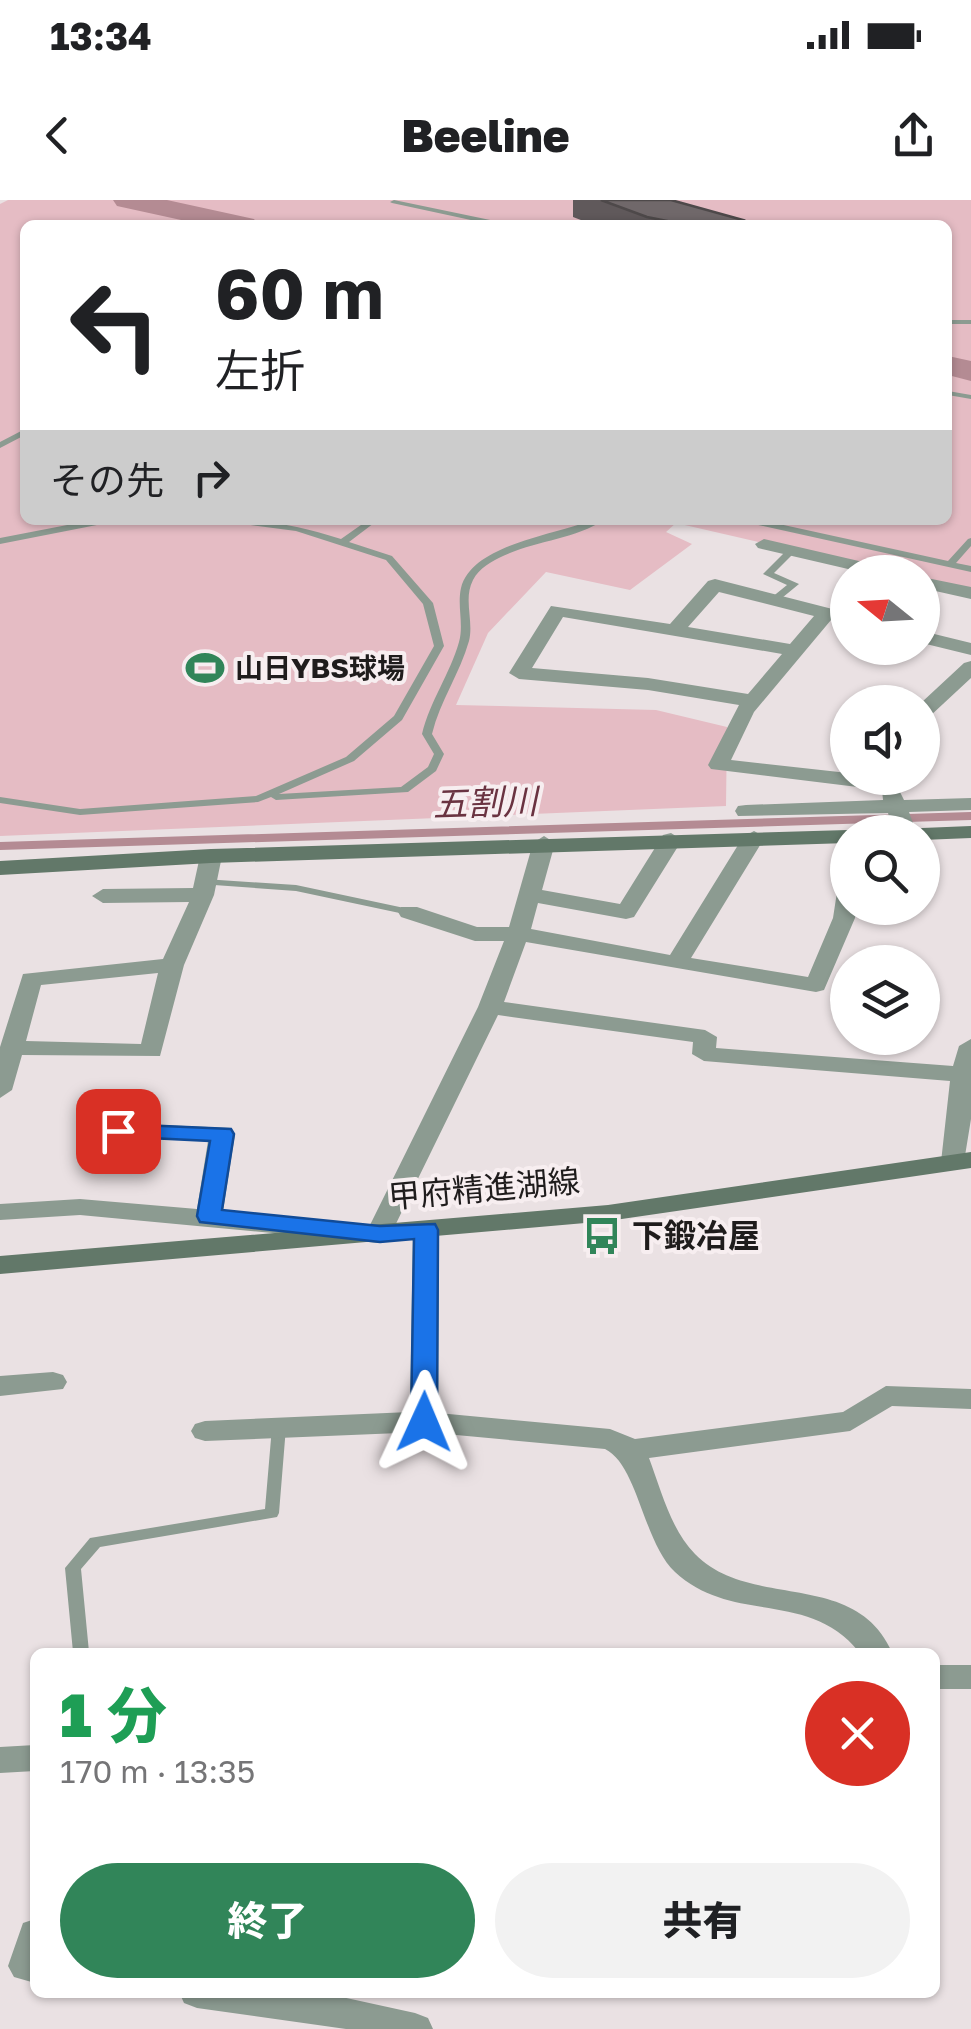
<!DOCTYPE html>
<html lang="ja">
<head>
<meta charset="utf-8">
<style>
  :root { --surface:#fff; --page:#f2f2f2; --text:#202124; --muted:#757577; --accent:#318559 }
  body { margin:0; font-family:"Golos Text","Noto Sans JP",sans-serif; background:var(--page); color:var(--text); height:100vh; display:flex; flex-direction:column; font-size:38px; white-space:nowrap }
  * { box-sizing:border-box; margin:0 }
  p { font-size:32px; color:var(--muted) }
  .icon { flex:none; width:55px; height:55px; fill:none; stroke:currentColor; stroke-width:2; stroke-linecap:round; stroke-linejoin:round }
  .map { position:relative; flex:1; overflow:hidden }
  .panel { position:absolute; left:30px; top:1448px; width:910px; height:350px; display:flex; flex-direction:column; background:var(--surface); border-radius:15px; box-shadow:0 2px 8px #0004 }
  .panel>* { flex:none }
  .top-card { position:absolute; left:20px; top:20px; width:932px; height:305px; border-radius:15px; box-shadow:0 2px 8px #0004; background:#fff; color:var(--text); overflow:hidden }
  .needle { width:65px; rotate:288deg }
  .fabs { position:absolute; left:830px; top:355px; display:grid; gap:20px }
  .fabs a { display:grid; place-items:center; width:110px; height:110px; border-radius:50%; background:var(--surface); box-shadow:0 2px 8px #0004; font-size:50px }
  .pin { position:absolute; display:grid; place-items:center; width:85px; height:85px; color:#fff; margin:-42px; border-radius:20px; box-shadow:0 5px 15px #0006 }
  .me { position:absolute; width:110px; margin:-55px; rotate:1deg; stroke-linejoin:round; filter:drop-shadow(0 0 8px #0008) }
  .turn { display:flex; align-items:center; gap:35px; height:210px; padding:0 30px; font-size:45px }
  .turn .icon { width:130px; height:130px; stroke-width:2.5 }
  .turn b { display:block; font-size:70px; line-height:85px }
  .then { display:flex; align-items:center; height:95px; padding:0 30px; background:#0003; gap:20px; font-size:38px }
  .round { display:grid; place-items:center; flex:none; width:105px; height:105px; border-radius:52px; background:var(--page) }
  .headline { display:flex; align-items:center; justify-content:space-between; height:170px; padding:0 30px }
  h1 { font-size:60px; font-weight:800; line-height:75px; color:#1e9e55 }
  .primary-button { display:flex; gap:20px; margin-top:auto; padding:20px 30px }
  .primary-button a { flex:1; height:115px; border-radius:60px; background:var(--accent); color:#fff; font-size:40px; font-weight:800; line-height:115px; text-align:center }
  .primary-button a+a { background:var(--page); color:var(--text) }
  .status { display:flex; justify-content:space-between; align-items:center; height:70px; padding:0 50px; background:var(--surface); direction:ltr }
  .status svg { height:28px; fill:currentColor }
  header { display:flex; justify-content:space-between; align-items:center; height:130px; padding:0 30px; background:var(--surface); font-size:45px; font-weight:800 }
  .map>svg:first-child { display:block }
  .green { fill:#e5bcc4; fill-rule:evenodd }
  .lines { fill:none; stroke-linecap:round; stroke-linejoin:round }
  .stream { stroke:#b48b93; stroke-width:8 }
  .river { fill:#b48b93; fill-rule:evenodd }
  .lane { fill:#8c9b91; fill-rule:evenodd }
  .street { fill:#8c9b91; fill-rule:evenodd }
  .secondary { fill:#627869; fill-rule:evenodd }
  .wall { fill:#60595b }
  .building { fill:#70686a; stroke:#4e494a; stroke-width:2.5 }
  .route { fill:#1a73e8; stroke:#114b97; stroke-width:2.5 }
  .labels { text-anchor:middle; stroke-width:8; stroke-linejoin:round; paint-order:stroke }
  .far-poi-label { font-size:28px; font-weight:bold; fill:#1f1c1c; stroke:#f7eef0; text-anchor:start }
  .street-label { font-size:32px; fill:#1f1c1c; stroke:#f7eef0 }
  .poi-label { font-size:32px; font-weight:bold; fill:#1f1c1c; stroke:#f7eef0; text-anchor:start }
  .water-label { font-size:35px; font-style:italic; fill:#6a3341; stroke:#f7eef0 }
</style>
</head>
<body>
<div class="status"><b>13:34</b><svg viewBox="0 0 49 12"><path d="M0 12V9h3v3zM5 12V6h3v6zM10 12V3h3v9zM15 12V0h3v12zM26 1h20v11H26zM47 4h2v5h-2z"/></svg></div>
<header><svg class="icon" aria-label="back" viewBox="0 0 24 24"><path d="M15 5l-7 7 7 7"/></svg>Beeline<svg class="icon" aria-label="share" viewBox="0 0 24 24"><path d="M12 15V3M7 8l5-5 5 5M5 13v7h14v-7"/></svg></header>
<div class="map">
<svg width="971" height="1829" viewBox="0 0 971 1829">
  <rect width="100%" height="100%" fill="#eae1e3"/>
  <path class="green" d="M8 0H971V391L923 380 922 372H890L676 323 666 332 692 344 630 390 546 372 488 433 456 505 656 510 727 527 726 606 0 636V4ZM25 25H948V320H25Z"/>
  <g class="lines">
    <path class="stream" d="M0 646 971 616"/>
    <path class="river" d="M113 0H167L254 19 258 25H204L117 6Z
      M948 156 971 161V181L948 175Z"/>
    <path class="lane" d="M394 0 495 21 499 23 494 25 392 3 390 2Z
      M948 120H971V124H948Z
      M948 191 971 195V199L948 195Z
      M25 229V235L0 248V242Z
      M93 320H111L107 323 0 344V338Z
      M232 320C273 320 302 327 341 339L368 320H378L349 342 392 356 433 403 444 446 402 520 354 561 279 594 401 587 428 567 434 554 422 534C430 501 450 474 459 442 464 424 457 406 461 388 472 344 556 335 592 320H604C575 339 535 341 503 356 492 361 479 368 473 380 463 399 474 421 469 441 460 473 440 501 432 534L444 554 436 571 408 592 276 600 271 597 258 602 80 615 0 603V597L80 609 256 596 346 557 394 516 434 446 423 404 386 360 296 331 236 323Z
      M745 320H761L948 361 968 339 971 338V346L956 363 971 366V372L749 323Z
      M791 348 796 351 774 373 799 384 777 402H771V398L787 385 763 374 788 349Z
      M204 679 296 685 409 709 415 712 409 715 296 691 200 684 198 682Z
      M279 1222 284 1223 286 1227 279 1313 277 1317 100 1347 81 1369 89 1452H73L65 1368 90 1338 265 1309 272 1227 274 1223Z"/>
    <path class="street" d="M764 339 889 368 891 372H861L758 348 755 344Z
      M922 377 971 387V399L922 388Z
      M715 379 848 413V425L831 420 754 512 731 560 848 573V578L894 580 904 600 971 598V610L909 612 913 623 906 632H885L891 623 888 613 738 616 735 611 738 606 746 605 883 600 882 590 711 569 708 565 739 505 648 490 519 479 509 473 551 406 670 424 708 381ZM719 392 814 416 790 444 688 427ZM563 417 782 454 748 494 648 478 532 468Z
      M922 431 971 443V455L922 443Z
      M971 461V478L929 517 922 519V502L964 463Z
      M754 631 765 637 691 758 808 777 833 718 837 692 848 685V708H857L855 718 824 790 816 792 526 742 504 802 705 830 717 837 716 848 953 866 959 846 971 839V919L963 968H945L941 962 950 881 704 861 692 854 693 842 498 815 388 1040 379 1043 80 1015 0 1020V1004L80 999 197 1009 208 941 109 937 105 931 109 925 118 923 231 928 235 934 223 1011 370 1025 478 807 504 741H475L401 717 398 712 401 707H417L477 727H509L533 643 544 636 555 643 542 690 620 704 663 635 671 633 682 640 634 717 626 719 538 703 531 729 670 755 743 637Z
      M211 649 222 656 214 695 184 765 160 856 22 855 12 890 0 898V847L23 774 163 759 189 702 103 703 92 696 103 689 193 688 200 656ZM158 773 141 844 26 841 41 785Z
      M426 1021 439 1030 438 1213 610 1229 635 1239 843 1212 886 1186 971 1189V1209L892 1206 850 1231 649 1258C661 1290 671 1330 695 1354 751 1411 854 1368 892 1452H859C809 1389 732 1425 675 1372 643 1342 638 1265 605 1249L424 1232 205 1241 195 1238 191 1231 195 1224 205 1221 410 1212 413 1030Z
      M53 1172 63 1175 67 1182 63 1189 0 1196V1176Z
      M935 1465H971V1489H935Z
      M35 1545V1571L0 1573V1547Z
      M35 1719V1783L14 1777 8 1766 23 1723Z
      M179 1792H319L415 1813 428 1818 433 1829H346L197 1808 184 1803Z"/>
    <path class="secondary" d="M971 626V638L922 640V632H912L922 628Z
      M848 630 856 632H848V643L211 663 0 675V661L211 649Z
      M971 952V968L608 1021 0 1074V1056L608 1005Z"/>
  </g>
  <path class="wall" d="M573 0H671L743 25H594L573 17Z"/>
  <path class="building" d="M601 0H671L743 20 736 25H687L647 17Z"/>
  <path class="route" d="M118 924 231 929 234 934 222 1010 380 1026 435 1024 438 1030 437 1222 433 1228H415L411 1222 414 1039 380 1042 200 1022 197 1016 210 941 109 936 106 931 109 926Z"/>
  <defs>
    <g id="stadium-bare" transform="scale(3)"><path d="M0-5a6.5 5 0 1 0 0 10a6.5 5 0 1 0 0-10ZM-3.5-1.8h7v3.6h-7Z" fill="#318559" stroke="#f7eef0" stroke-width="2.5" paint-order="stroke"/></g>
    <g id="bus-bare" transform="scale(3)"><path d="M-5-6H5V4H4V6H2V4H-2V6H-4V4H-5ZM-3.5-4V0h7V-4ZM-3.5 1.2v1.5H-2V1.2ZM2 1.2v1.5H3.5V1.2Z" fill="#318559" stroke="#f7eef0" stroke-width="2.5" paint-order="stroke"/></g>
  </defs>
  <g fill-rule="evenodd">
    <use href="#stadium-bare" x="205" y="468"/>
    <use href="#bus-bare" x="602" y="1036"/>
  </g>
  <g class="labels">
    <g class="far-poi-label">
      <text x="235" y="478">山日YBS球場</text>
    </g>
    <g class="street-label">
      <text transform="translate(484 989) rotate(-5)" y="11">甲府精進湖線</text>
    </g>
    <g class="poi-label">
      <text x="632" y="1047">下鍛冶屋</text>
    </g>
    <g class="water-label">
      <text transform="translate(485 603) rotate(-2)" y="12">五割川</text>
    </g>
  </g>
</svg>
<div class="fabs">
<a><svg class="needle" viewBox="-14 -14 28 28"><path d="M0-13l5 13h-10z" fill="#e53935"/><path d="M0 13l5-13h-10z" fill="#757577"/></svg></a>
<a><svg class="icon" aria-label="sound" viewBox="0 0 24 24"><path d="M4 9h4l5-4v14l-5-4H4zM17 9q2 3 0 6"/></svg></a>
<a><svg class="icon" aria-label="search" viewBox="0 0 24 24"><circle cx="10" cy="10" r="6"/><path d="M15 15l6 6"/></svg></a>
<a><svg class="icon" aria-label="layers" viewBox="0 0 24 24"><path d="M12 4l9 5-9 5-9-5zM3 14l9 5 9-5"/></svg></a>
</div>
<div class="pin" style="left:118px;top:931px;background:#d93025"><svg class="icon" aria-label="arrive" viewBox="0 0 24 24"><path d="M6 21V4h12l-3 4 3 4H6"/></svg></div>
<svg class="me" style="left:424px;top:1222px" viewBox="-20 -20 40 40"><path d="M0-17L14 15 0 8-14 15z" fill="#1a73e8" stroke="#fff" stroke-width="4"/></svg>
<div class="top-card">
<div class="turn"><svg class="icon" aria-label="left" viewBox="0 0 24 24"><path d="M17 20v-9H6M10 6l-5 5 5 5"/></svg><div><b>60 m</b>左折</div></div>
<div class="then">その先<svg class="icon" aria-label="right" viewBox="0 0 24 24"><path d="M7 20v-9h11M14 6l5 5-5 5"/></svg></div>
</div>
<section class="panel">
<div class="headline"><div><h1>1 分</h1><p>170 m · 13:35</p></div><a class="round" style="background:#d93025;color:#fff"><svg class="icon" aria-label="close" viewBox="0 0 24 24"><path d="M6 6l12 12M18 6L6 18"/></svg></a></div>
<div class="primary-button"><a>終了</a><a>共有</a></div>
</section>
</div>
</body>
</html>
